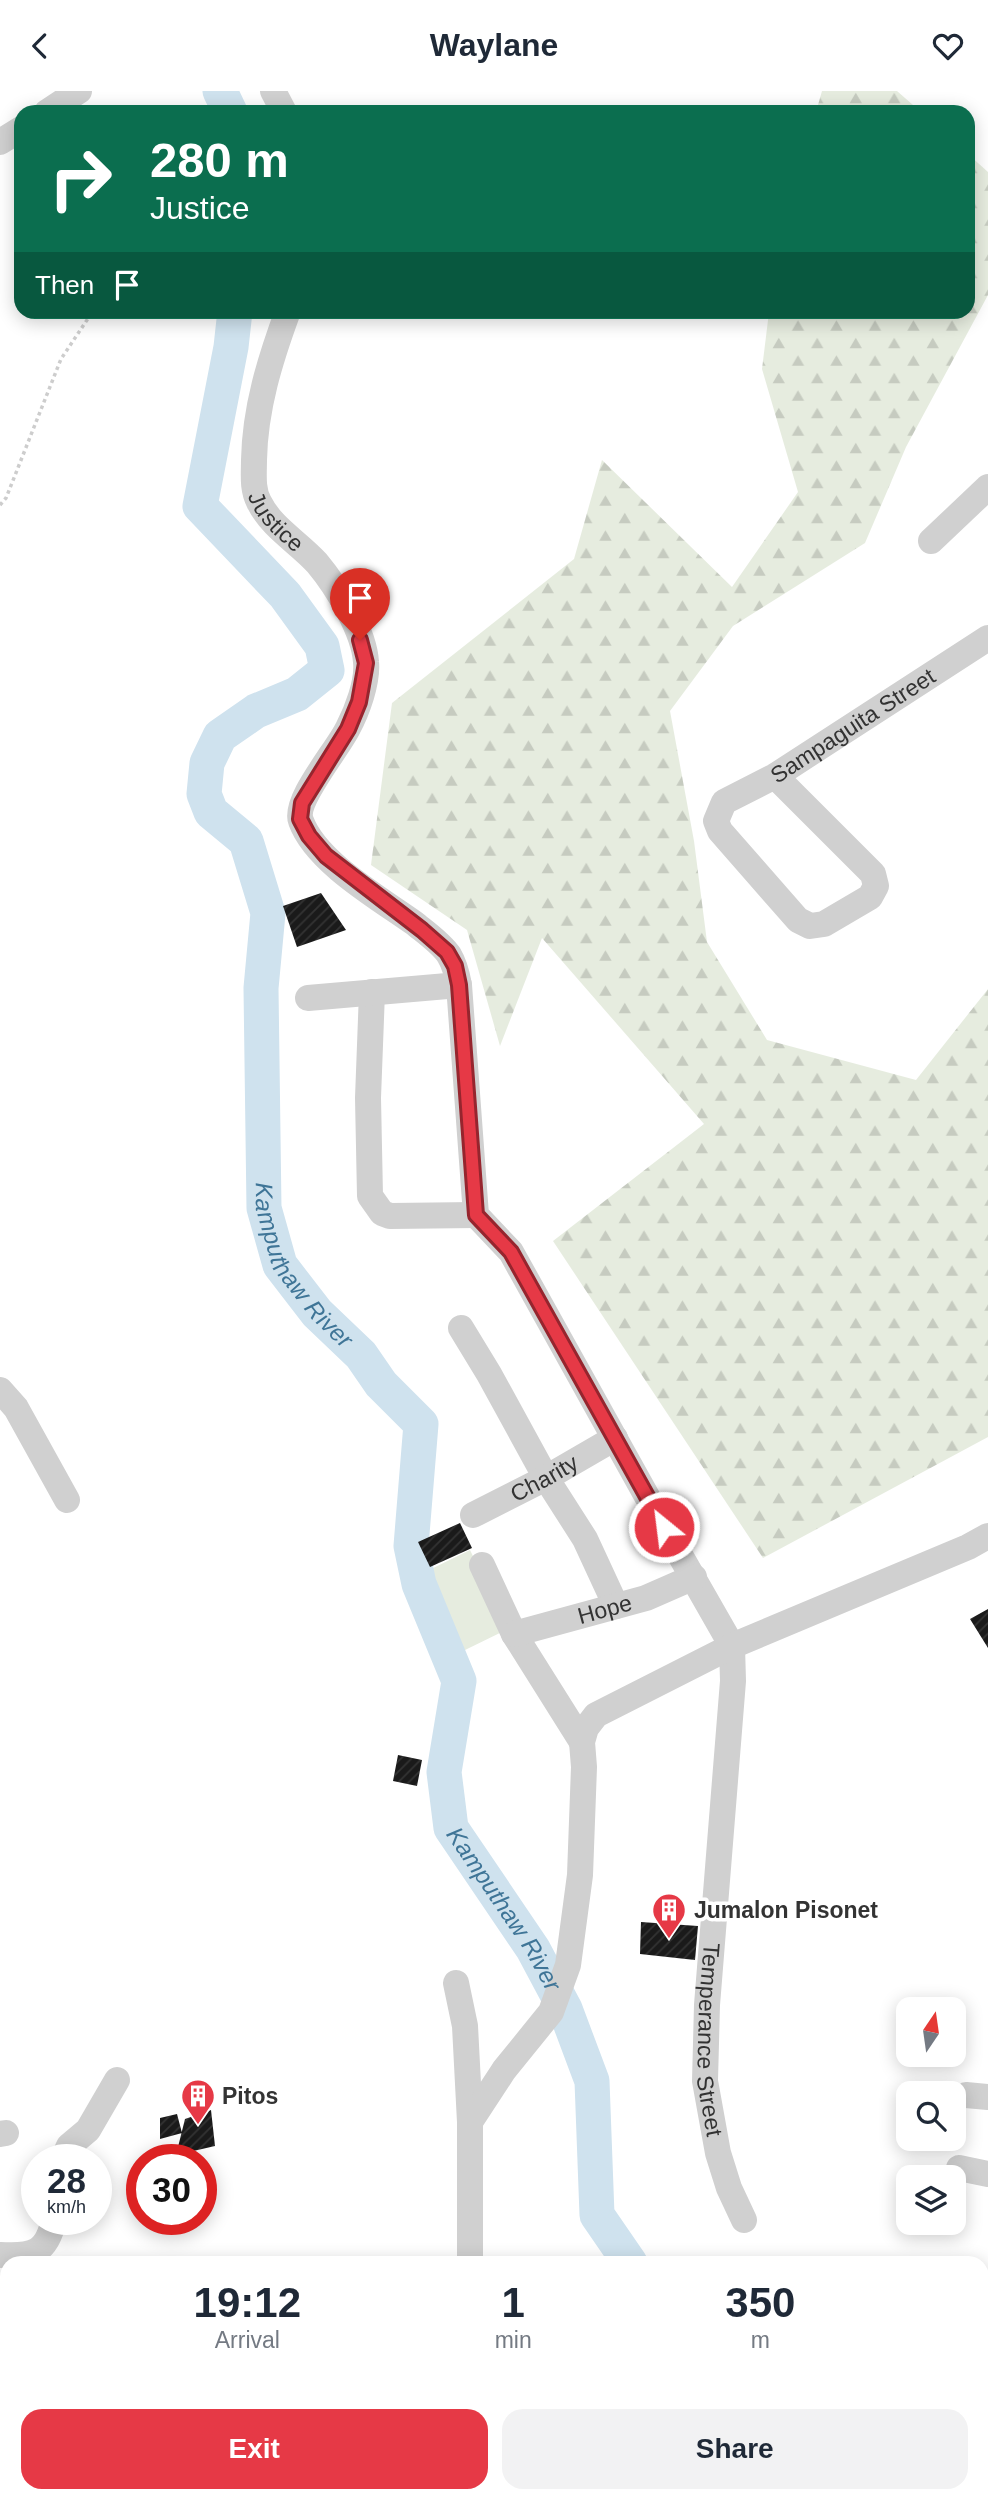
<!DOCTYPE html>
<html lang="en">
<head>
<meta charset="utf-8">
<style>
  :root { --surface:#fff; --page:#f2f2f3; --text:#1f2937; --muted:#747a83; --accent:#e63946 }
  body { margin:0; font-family:Helvetica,sans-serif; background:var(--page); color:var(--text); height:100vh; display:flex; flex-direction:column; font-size:26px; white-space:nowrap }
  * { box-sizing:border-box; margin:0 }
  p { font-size:23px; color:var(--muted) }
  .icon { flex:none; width:38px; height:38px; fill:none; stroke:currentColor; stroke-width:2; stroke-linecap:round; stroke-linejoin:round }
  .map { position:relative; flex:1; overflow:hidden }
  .drawer { position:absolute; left:0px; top:2165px; width:989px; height:247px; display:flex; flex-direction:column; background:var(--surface); border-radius:21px 21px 0 0; box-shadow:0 4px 18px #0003 }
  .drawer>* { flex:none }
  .top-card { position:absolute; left:14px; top:14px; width:961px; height:214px; border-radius:21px; box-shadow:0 4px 18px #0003; background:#0b6e4f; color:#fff; overflow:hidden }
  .needle { width:46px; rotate:13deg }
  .fabs { position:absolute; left:896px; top:1906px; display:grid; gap:14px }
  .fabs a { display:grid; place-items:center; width:70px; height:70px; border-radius:14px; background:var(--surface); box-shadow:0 4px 18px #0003; font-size:35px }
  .speed { position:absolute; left:21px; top:2053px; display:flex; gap:14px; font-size:35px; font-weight:700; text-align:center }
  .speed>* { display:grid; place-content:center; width:91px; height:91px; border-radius:50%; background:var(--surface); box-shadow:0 4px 18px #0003; line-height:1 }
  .speed small { font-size:18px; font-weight:400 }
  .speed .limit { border:10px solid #d22; background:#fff; color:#111 }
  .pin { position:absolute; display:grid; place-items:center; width:60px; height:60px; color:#fff; margin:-72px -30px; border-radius:50% 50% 50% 0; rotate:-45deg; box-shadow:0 0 7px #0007 }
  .pin .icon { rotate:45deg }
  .me { position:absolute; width:77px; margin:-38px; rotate:331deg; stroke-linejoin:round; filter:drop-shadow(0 0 5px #0008) }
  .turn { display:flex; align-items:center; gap:24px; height:147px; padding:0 21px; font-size:32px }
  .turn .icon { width:91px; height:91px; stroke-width:2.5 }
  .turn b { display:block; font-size:49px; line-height:60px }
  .then { display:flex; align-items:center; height:66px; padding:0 21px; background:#0003; gap:14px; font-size:26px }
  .eta { display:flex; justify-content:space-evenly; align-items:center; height:119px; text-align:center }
  .eta b { font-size:42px; font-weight:700; line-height:49px }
  .cta { display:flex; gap:14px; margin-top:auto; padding:14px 21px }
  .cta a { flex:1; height:80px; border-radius:21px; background:var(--accent); color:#fff; font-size:28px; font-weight:700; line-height:80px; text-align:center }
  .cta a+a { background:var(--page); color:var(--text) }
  header { display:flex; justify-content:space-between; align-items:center; height:91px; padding:0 21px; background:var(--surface); font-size:32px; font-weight:700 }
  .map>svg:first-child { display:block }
  .forest { fill:url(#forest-firs) }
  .garden { fill:#e6ecdf }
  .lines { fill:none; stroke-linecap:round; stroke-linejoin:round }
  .river { stroke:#cfe2ee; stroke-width:35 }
  .building { fill:url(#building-hatch) }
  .path { stroke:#cdcdcd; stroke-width:3.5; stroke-dasharray:3.5 3.5; stroke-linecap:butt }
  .minor { stroke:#d0d0d0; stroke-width:26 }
  .route-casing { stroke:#96252e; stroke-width:18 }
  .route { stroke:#e63946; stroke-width:12 }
  .labels { text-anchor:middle; stroke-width:7; stroke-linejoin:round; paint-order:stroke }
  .street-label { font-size:23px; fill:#333; stroke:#fff }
  .poi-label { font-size:23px; font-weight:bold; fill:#333; stroke:#fff; text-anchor:start }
  .water-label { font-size:24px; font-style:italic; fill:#3f7597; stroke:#fff }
</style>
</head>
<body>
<header><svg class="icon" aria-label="back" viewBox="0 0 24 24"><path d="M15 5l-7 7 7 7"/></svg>Waylane<svg class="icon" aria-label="heart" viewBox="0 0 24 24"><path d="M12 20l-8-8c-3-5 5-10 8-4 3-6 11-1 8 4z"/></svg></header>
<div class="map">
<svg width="988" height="2411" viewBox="0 0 988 2411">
  <defs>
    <pattern id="forest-firs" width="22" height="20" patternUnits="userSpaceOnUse" patternTransform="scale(1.75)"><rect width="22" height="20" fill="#e6ecdf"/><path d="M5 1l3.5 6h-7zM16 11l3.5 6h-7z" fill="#c6cbc0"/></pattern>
    <pattern id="building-hatch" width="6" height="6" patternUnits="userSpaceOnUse" patternTransform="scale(1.75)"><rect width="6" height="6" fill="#1a1a1a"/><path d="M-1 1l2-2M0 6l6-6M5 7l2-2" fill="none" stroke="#333"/></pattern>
  </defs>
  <rect width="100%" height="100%" fill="#fff"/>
  <path class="forest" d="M822 0H897L921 21H816Z
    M968 63 988 81V204L906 356 865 452 733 535 670 620 694 750 707 851 767 949 916 989 988 898V1346L763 1467 553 1150 704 1033 542 847 500 955 467 839 371 774 392 612 574 468 602 369 732 496 798 401 762 278 769 221 968 220Z"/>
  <path class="garden" d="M470 1459 508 1538 463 1560 425 1481Z"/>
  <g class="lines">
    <g class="river">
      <path d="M220 0 230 21"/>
      <path id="s1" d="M235 220 231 256 200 415 285 504 322 555 327 579 297 603 256 620 220 645 207 672 204 703 211 721 246 750 268 822 261 897 264 1117 280 1174 317 1222 361 1264 381 1293 421 1333 411 1455 419 1493 459 1590 444 1681 451 1737 533 1858 565 1918 592 1990 597 2124 630 2172"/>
      <path d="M598 2411 600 2404"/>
    </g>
  </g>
  <path class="building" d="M321 802 346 839 297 856 283 815Z
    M460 1432 472 1457 430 1476 418 1451Z
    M988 1518V1557L970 1528Z
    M398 1664 422 1669 417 1695 393 1690Z
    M641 1831 698 1835 695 1869 640 1863Z
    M211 2019 215 2055 176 2064 185 2028Z
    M177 2023 182 2042 160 2048V2027Z"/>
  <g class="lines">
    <path class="path" d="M0 414 6 407 61 268 93 220"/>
    <g class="minor">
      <path d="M273 0 284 21"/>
      <path d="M47 21 79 0"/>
      <path d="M0 51 21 38"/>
      <path id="s2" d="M288 220C270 269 255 317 254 369 254 383 252 398 259 411 271 436 299 452 317 472 337 496 364 540 366 571 368 591 357 620 348 637 338 658 293 710 301 730 316 771 379 807 414 832 425 841 441 852 449 864 455 874 457 883 459 894L476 1124 511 1161 664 1436 732 1555 733 1590 707 1914 705 1990 718 2062 729 2097 744 2129"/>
      <path d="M931 450 988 396"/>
      <path id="s3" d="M775 685 873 783 876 795 870 806 824 833 810 835 798 829 720 740 716 730 724 711 775 685 988 547"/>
      <path d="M372 901 368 1007 370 1105 382 1122 390 1125 476 1124"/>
      <path d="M308 907 459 894"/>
      <path d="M461 1237 489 1283 546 1387 585 1448 616 1515"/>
      <path d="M0 1299 16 1317 67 1409"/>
      <path id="s4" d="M473 1424 546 1387 615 1347"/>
      <path d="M482 1474 514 1543 582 1651"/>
      <path id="s5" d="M514 1543 646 1507 694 1486"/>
      <path d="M456 1892 465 1935 470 2031"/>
      <path d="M966 2004 988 2006"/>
      <path d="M0 2043 6 2042"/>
      <path d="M63 2068 69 2055 88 2039 117 1989"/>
      <path d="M959 2077 988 2083"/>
      <path d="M0 2164C33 2166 47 2162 54 2128"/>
      <path d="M470 2172V2031L504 1979 551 1921 568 1874 580 1784 584 1676 582 1651 586 1637 596 1624 732 1555 968 1456 988 1445"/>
      <path d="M482 2404 483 2411"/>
      <path d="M571 2411 576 2404"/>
    </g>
  </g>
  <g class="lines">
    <g class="route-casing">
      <path id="route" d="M360 549 366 572 359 611 348 638 302 712 300 728 309 745 326 765 422 839 447 861 455 875 459 894 476 1124 511 1161 664 1436"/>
    </g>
    <use href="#route" class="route"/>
  </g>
  <defs>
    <g id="building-pin" transform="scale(1.75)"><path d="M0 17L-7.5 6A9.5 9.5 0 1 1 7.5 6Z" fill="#e63946" stroke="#fff"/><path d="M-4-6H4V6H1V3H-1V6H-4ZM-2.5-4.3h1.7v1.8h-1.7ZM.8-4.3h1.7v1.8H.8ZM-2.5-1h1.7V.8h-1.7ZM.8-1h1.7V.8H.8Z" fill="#fff"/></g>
  </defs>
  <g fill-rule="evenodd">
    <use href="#building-pin" x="669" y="1819"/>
    <use href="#building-pin" x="198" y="2005"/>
  </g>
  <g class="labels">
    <g class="street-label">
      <text dy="8" stroke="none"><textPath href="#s2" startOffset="222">Justice</textPath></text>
      <text dy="8" stroke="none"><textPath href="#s3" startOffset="544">Sampaguita Street</textPath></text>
      <text dy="8" stroke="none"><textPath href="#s4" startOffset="80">Charity</textPath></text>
      <text dy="8" stroke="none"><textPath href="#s5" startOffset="94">Hope</textPath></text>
      <text dy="8" stroke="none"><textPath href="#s2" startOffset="1930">Temperance Street</textPath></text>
    </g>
    <g class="poi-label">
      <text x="694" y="1827">Jumalon Pisonet</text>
      <text x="222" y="2013">Pitos</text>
    </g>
    <g class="water-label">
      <text dy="8" stroke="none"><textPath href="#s1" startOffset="1101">Kamputhaw River</textPath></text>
      <text dy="8" stroke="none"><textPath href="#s1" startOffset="1816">Kamputhaw River</textPath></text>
    </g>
  </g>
</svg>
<div class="fabs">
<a><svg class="needle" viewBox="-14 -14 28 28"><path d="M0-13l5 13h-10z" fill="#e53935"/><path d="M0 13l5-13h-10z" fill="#747a83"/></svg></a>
<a><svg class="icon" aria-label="search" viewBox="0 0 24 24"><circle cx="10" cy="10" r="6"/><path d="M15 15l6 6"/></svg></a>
<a><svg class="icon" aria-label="layers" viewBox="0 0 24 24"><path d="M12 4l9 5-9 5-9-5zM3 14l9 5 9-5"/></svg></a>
</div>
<div class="speed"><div>28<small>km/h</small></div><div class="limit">30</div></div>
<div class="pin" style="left:360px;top:549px;background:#d93025"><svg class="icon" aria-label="arrive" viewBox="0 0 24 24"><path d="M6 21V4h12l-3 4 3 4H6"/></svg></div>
<svg class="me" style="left:664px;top:1436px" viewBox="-20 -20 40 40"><circle r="17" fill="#e63946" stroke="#fff" stroke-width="3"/><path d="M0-11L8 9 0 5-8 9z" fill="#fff"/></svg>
<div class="top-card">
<div class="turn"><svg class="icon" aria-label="right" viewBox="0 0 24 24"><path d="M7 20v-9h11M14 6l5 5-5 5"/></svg><div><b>280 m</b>Justice</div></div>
<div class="then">Then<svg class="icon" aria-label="arrive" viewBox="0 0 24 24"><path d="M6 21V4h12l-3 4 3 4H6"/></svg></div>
</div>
<section class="drawer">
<div class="eta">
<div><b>19:12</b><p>Arrival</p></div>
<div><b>1</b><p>min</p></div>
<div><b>350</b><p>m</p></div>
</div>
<div class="cta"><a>Exit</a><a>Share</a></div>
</section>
</div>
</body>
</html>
